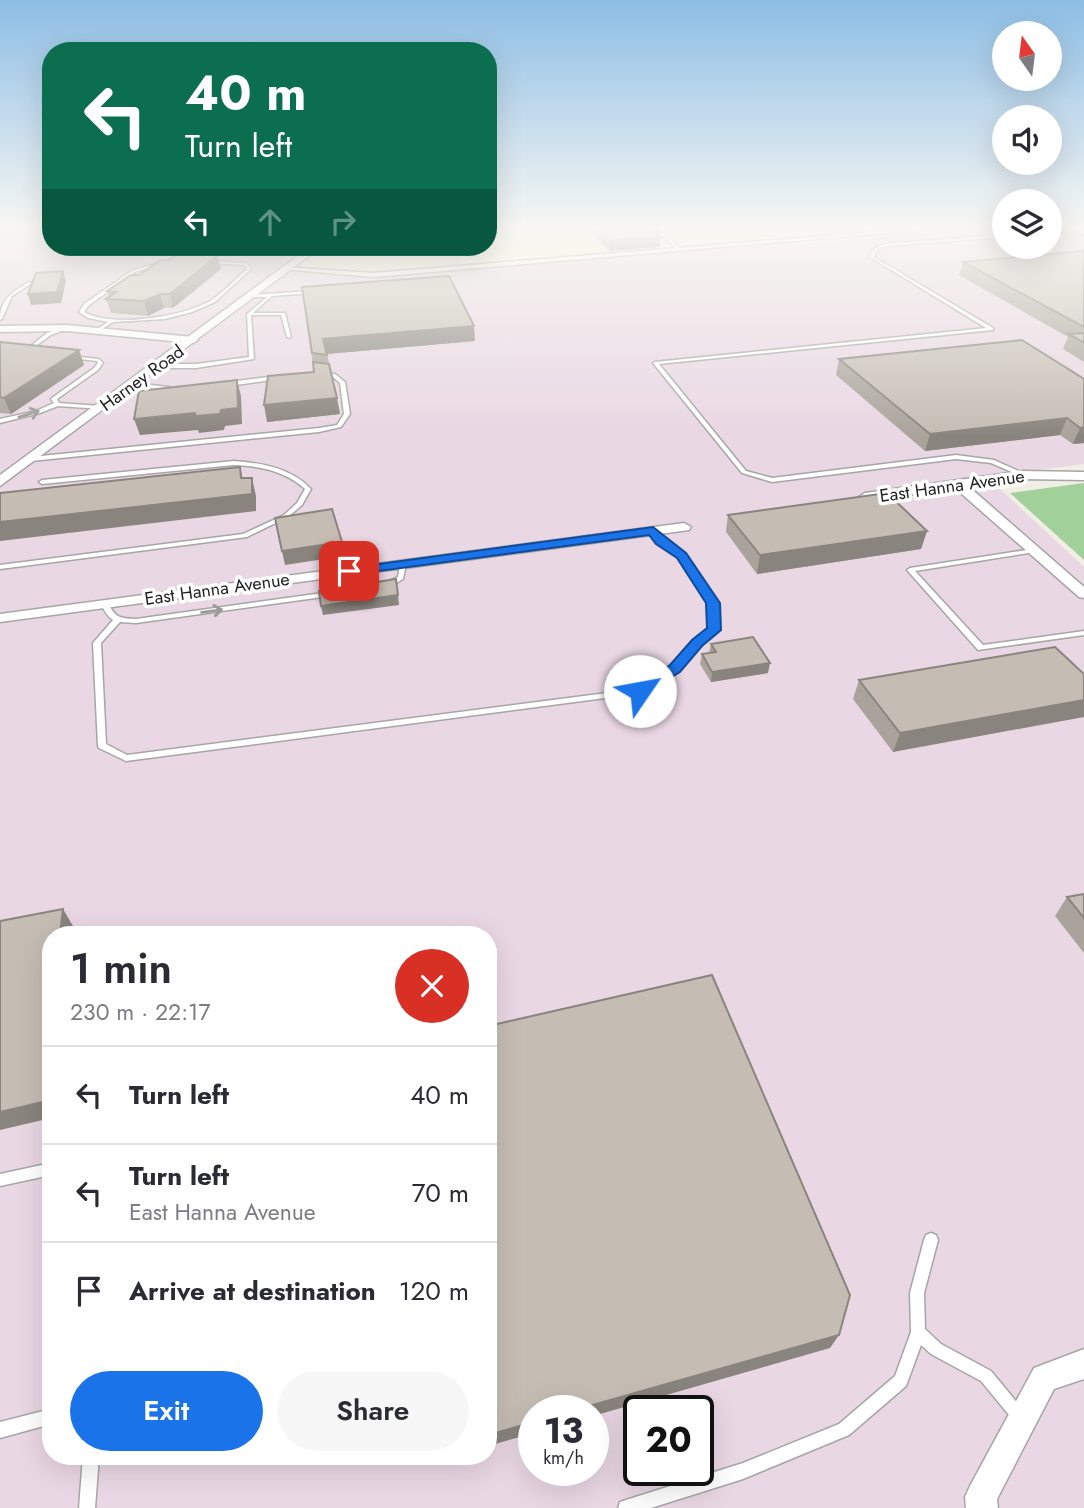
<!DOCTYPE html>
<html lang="en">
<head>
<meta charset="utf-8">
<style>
  :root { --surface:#fff; --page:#f7f7f7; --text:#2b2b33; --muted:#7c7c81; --line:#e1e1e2; --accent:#1a73e8 }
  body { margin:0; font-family:Jost,sans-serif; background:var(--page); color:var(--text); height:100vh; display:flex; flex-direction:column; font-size:26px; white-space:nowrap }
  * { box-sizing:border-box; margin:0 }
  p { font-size:23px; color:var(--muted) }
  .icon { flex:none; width:38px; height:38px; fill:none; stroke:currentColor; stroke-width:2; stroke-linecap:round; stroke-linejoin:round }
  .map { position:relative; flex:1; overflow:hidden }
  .drawer { position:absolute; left:42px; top:926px; width:455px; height:539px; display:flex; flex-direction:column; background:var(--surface); border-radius:28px; box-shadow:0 7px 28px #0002 }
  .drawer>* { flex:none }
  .guide { position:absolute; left:42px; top:42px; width:455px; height:214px; border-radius:28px; box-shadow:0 7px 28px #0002; background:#0b6e4f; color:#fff; overflow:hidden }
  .needle { width:46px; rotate:346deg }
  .buttons { position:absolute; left:992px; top:21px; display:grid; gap:14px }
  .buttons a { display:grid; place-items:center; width:70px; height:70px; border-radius:50%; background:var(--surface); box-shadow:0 7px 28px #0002; font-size:35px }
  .speed { position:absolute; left:518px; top:1395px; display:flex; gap:14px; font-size:35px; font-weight:700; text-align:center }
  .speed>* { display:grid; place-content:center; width:91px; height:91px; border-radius:50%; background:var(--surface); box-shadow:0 7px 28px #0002; line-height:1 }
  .speed small { font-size:18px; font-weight:400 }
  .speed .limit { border:4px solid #111; border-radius:10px; background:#fff; color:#111 }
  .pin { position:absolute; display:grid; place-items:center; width:60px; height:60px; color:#fff; margin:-30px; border-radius:14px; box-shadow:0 4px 10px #0006 }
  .me { position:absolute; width:77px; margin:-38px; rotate:57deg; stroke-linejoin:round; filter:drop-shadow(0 0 5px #0008) }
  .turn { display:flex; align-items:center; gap:24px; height:147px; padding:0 28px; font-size:32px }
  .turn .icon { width:91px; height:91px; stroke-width:2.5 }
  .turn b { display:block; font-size:49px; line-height:60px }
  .lanes { display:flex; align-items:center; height:66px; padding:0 28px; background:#0003; justify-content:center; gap:35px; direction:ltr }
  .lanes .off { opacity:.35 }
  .round { display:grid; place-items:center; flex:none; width:74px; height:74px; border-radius:37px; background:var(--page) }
  .summary { display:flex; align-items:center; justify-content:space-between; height:119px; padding:0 28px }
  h1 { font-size:42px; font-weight:600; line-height:52px }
  .button { display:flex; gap:14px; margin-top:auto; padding:14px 28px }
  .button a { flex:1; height:80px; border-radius:42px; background:var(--accent); color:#fff; font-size:28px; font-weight:600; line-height:80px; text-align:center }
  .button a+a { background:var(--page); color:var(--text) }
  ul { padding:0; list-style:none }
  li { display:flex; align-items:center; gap:21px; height:98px; padding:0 28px; border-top:2px solid var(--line) }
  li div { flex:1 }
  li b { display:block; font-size:26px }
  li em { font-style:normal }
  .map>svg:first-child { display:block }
  .industrial { fill:#e9d7e3; fill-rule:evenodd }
  .education { fill:#fbffdf }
  .forest { fill:#a2d09a }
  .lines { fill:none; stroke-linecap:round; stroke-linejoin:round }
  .service-casing { stroke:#a6a6a6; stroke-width:3 }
  .minor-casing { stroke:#a6a6a6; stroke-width:3 }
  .tertiary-casing { stroke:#a6a6a6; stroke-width:3 }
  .service { fill:#fff; fill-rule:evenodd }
  .minor { fill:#fff; fill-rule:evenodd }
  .tertiary { fill:#fff; fill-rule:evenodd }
  .wall { fill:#a9a39b }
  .shaded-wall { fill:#8a847e }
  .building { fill:#c5bdb4; stroke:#8a847e; stroke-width:2 }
  .oneway { stroke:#9a9a9a }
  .route { fill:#1a73e8; stroke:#114b97; stroke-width:2 }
  .labels { text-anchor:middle; stroke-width:7; stroke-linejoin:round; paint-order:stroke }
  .far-street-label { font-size:18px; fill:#1f1f1f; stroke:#fff }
</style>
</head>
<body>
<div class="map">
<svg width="1084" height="1508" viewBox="0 0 1084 1508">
  <rect width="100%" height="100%" fill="#f0eee5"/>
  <path class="industrial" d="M0 225H51V247H309L279 271 368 278 1004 227V247H1050V225H1060L1084 236V464L987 477 1084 567V1508H0ZM51 934H488V1456H51ZM534 1410H593V1470H534ZM639 1410H698V1470H639Z"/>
  <path class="education" d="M488 225H953L369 273 297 268 325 247H488Z"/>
  <path class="forest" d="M1084 483V560L1010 493Z"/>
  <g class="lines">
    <g class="service-casing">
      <path id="service" d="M7 225H13L0 228V226Z
        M649 225H653L680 248V250H678Z
        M820 225H824L842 236 839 237Z
        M1081 228 1080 230 1050 233V231Z
        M1004 235V237L885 246 876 252 874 257 993 328V330L659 364 746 471 772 478 956 455 994 460 1025 474V476H1021L991 463 956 459 772 482 742 473 653 363 655 362 986 328 870 257 873 250 884 244Z
        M315 247H353L351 248H317Z
        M208 261 246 263 251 269 215 302 192 312 165 319 113 322 99 331H97V329L108 322 88 318 79 312 84 304 133 270 163 262 166 263 135 272 88 306 84 312C113 328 181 317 210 301 223 293 235 279 247 269L245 265 209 263Z
        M29 282 32 283 12 296 2 319 0 320C0 299 12 292 29 282Z
        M311 291 313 293 272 296 253 313H285L291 337 289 338 287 337 281 315H251L254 359 196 368H158L155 366 158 364H196L249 357 247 314 267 297H252L250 295Z
        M65 327 69 328 51 335 33 348 36 351V352H32L28 348 47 333Z
        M69 356 99 359 103 363 98 370 57 399 59 403 100 406 103 408 102 409 58 406 40 413 0 423V419L36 411 54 403 51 399 52 398 94 368 98 363 97 361 71 358H69Z
        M322 372 335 374 345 382 350 414 341 427 319 432 31 461 28 459 31 457 319 428 337 425 344 414 340 383 332 376 320 375V373Z
        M277 376 279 377V379L228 386 225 384 228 382Z
        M133 383 169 387 172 389 169 391 131 386 130 385Z
        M234 461C262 463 291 468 311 489L302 505 288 517 247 537 0 569V565L243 534 284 515 297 503 305 489C285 471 260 466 234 465L42 484 39 482 42 480Z
        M653 529 655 530 662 540 683 555 717 603 718 630 700 645 678 671 643 693 126 761 99 748 98 746 93 643 113 620C107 616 104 610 101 604L105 602H108C115 618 119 618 136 619L330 592 334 594 330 596 136 623 120 622 101 643 106 744 127 755 638 689 672 667 694 641 710 629 709 603 679 557 658 542 650 531Z
        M1033 549 1035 550V552L915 571 983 645 1084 631V635L978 650 907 570 910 568Z
        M403 562 406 564 403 579 388 588H382V584L398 577 400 564Z
        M51 1163V1175L0 1186V1174Z
        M931 1233 936 1235 938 1240 924 1293 925 1329 941 1344 991 1371 1024 1411 1027 1416 1024 1421 1019 1424 1014 1421 981 1381 931 1354 921 1345 906 1386 849 1435 743 1479 651 1508H618L620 1502 626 1500 743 1463 839 1424 895 1376 911 1332 910 1293 924 1240 926 1235Z
        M51 1409V1424L0 1438V1422Z
        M83 1456H99L95 1508H79Z"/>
    </g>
    <g class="minor-casing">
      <path id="minor" d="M955 225H982L373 277 282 269 286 267 373 273Z
        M67 325 193 337 198 340 193 343 67 331 0 332V326Z
        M1023 471 1084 472V480L1023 479 968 486 1084 587V598L1079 597 955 488 865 501 859 497 865 493Z
        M684 523 691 527 689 530 0 622V614Z
        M1084 1349V1379L1054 1389 997 1499 998 1508H966L965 1497 970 1486 1034 1368Z"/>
    </g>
    <g class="tertiary-casing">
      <path id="tertiary" d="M1066 225 1084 228V234L1067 227Z
        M310 247H321L0 486V475Z"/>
    </g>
    <use href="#service" class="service"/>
    <use href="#minor" class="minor"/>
    <use href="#tertiary" class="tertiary"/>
  </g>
  <path class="wall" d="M583 225H653L660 231V247L609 251Z
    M1084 251V362L1063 349 1068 337 959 275 963 262Z
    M221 269 173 308H164L148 316 111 313 106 299 109 297 107 291 139 275Z
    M302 287 475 341 327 354 340 414 267 422 314 372Z
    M0 342 79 350 84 365 11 414 0 413Z
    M839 359 1084 379V443L1073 444 1060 435 925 451 836 375Z
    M728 515 927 531 921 549 757 574 726 532Z
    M711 644 768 673 711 682 700 664 702 654 709 653Z
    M1084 674 893 752 853 699 859 680Z
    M1084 894V953L1055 916 1067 897Z"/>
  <path class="shaded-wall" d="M660 231V247L609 251V241Z
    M218 255 221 269 173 308 170 294Z
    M63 271 66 281 61 303 31 305 28 294Z
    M160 294 164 308 148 316 144 301Z
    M474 326 475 341 326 354 323 339Z
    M79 350 84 365 11 414 4 398Z
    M237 380 241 396 242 424 225 426 224 430 199 433 198 430 140 435 134 419 221 410Z
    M337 398 340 414 267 422 264 405Z
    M1067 418 1060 435 925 451 930 434Z
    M1084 427V443L1073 444 1080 428Z
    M240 467 244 484 252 478 256 496V511L0 541V522L241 478Z
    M927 531 921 549 757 574 760 555Z
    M342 542 344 556 285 565 282 551Z
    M398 595 399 605 323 615 321 606Z
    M770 663 768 673 711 682 712 672Z
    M1084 700V717L893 752 900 733Z
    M63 909 73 926 72 934H60Z
    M51 1100V1118L0 1130V1112Z
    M839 1335 830 1348 593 1416V1410H575Z
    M534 1422V1433L488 1446V1435Z"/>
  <path class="building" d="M592 225H653L660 231 654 232 661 237 609 241Z
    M1084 251V327L963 262Z
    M179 253 218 255 170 294H160L144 301 106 299 116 292 107 291 131 275H139L161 260H169Z
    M63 271 57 292 28 294 36 273Z
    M449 276 474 326 323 339 327 355 312 353 302 287Z
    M1084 333V343L1069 334Z
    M1022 340 1084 379V427L1080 428 1067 418 930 434 839 359Z
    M0 342 79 350 4 398 0 397Z
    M313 362 329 364 337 398 264 405 268 376 314 372Z
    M237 380 238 408 221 410 220 414 195 416V413L134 419 139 391Z
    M240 467 241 478H252V494L0 522V493Z
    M887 493 927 531 760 555 728 515Z
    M332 509 342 542 282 551 275 518Z
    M396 579 398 595 321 606 319 591Z
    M753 637 770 663 712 672 702 654 716 652 711 644Z
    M1055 647 1084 674V700L900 733 859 680Z
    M1084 894V918L1067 897Z
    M63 909 60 934H51V1100L0 1112V921Z
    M712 975 850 1295 839 1335 575 1410H534V1422L488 1435V1026Z"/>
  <defs><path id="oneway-shaft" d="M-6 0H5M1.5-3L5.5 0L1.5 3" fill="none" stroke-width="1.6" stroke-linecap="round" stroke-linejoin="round" transform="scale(1.75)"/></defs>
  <g class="oneway">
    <use href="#oneway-shaft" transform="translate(29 414) rotate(-17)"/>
    <use href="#oneway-shaft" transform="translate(212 611) rotate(-8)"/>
  </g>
  <linearGradient id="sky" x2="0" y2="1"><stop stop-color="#8dbde4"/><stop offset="0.52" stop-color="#f8f7f3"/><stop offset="1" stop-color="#f8f7f3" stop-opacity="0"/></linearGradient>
  <rect width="1084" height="436" fill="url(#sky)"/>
  <path class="route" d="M653 527 686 553 720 603 721 630 702 646 680 672 640 696 635 695 633 691 635 688 670 665 692 640 707 628 706 603 677 558 656 544 649 535 349 575 343 571 349 568Z"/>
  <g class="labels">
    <g class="far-street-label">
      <text transform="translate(142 378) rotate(-36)" y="6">Harney Road</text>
      <text transform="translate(952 486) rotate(-8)" y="6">East Hanna Avenue</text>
      <text transform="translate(217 589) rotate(-8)" y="6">East Hanna Avenue</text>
    </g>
  </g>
</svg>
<div class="buttons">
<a><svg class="needle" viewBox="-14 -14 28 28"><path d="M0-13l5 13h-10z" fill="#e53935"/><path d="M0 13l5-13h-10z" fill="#7c7c81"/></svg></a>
<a><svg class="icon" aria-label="sound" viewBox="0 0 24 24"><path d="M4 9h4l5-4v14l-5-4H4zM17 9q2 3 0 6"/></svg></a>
<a><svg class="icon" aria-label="layers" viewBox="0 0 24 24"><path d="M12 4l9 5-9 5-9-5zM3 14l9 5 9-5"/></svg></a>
</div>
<div class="speed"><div>13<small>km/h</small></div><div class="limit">20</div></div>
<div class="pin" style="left:349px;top:571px;background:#d93025"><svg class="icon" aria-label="arrive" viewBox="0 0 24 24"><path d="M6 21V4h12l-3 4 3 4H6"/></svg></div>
<svg class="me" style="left:640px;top:691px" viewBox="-20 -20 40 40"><circle r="19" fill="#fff"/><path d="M0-13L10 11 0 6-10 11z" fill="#1a73e8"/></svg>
<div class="guide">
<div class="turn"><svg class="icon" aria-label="left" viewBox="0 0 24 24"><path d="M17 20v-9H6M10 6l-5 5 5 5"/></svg><div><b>40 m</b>Turn left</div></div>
<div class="lanes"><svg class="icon" aria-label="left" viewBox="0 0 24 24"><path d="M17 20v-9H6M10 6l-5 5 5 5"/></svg><svg class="icon off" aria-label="ahead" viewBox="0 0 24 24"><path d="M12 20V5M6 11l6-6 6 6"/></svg><svg class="icon off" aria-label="right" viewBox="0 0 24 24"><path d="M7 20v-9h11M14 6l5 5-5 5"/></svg></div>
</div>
<section class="drawer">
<div class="summary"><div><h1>1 min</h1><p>230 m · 22:17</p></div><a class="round" style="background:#d93025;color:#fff"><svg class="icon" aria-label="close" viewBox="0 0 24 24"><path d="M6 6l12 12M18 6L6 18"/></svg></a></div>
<ul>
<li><svg class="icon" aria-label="left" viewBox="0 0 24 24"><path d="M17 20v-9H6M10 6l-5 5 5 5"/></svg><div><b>Turn left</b></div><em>40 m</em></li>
<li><svg class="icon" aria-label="left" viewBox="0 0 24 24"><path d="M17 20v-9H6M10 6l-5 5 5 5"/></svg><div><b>Turn left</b><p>East Hanna Avenue</p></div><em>70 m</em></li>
<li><svg class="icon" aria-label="arrive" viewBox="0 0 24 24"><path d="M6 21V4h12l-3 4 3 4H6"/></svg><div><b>Arrive at destination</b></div><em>120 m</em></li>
</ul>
<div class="button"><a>Exit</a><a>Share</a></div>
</section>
</div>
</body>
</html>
